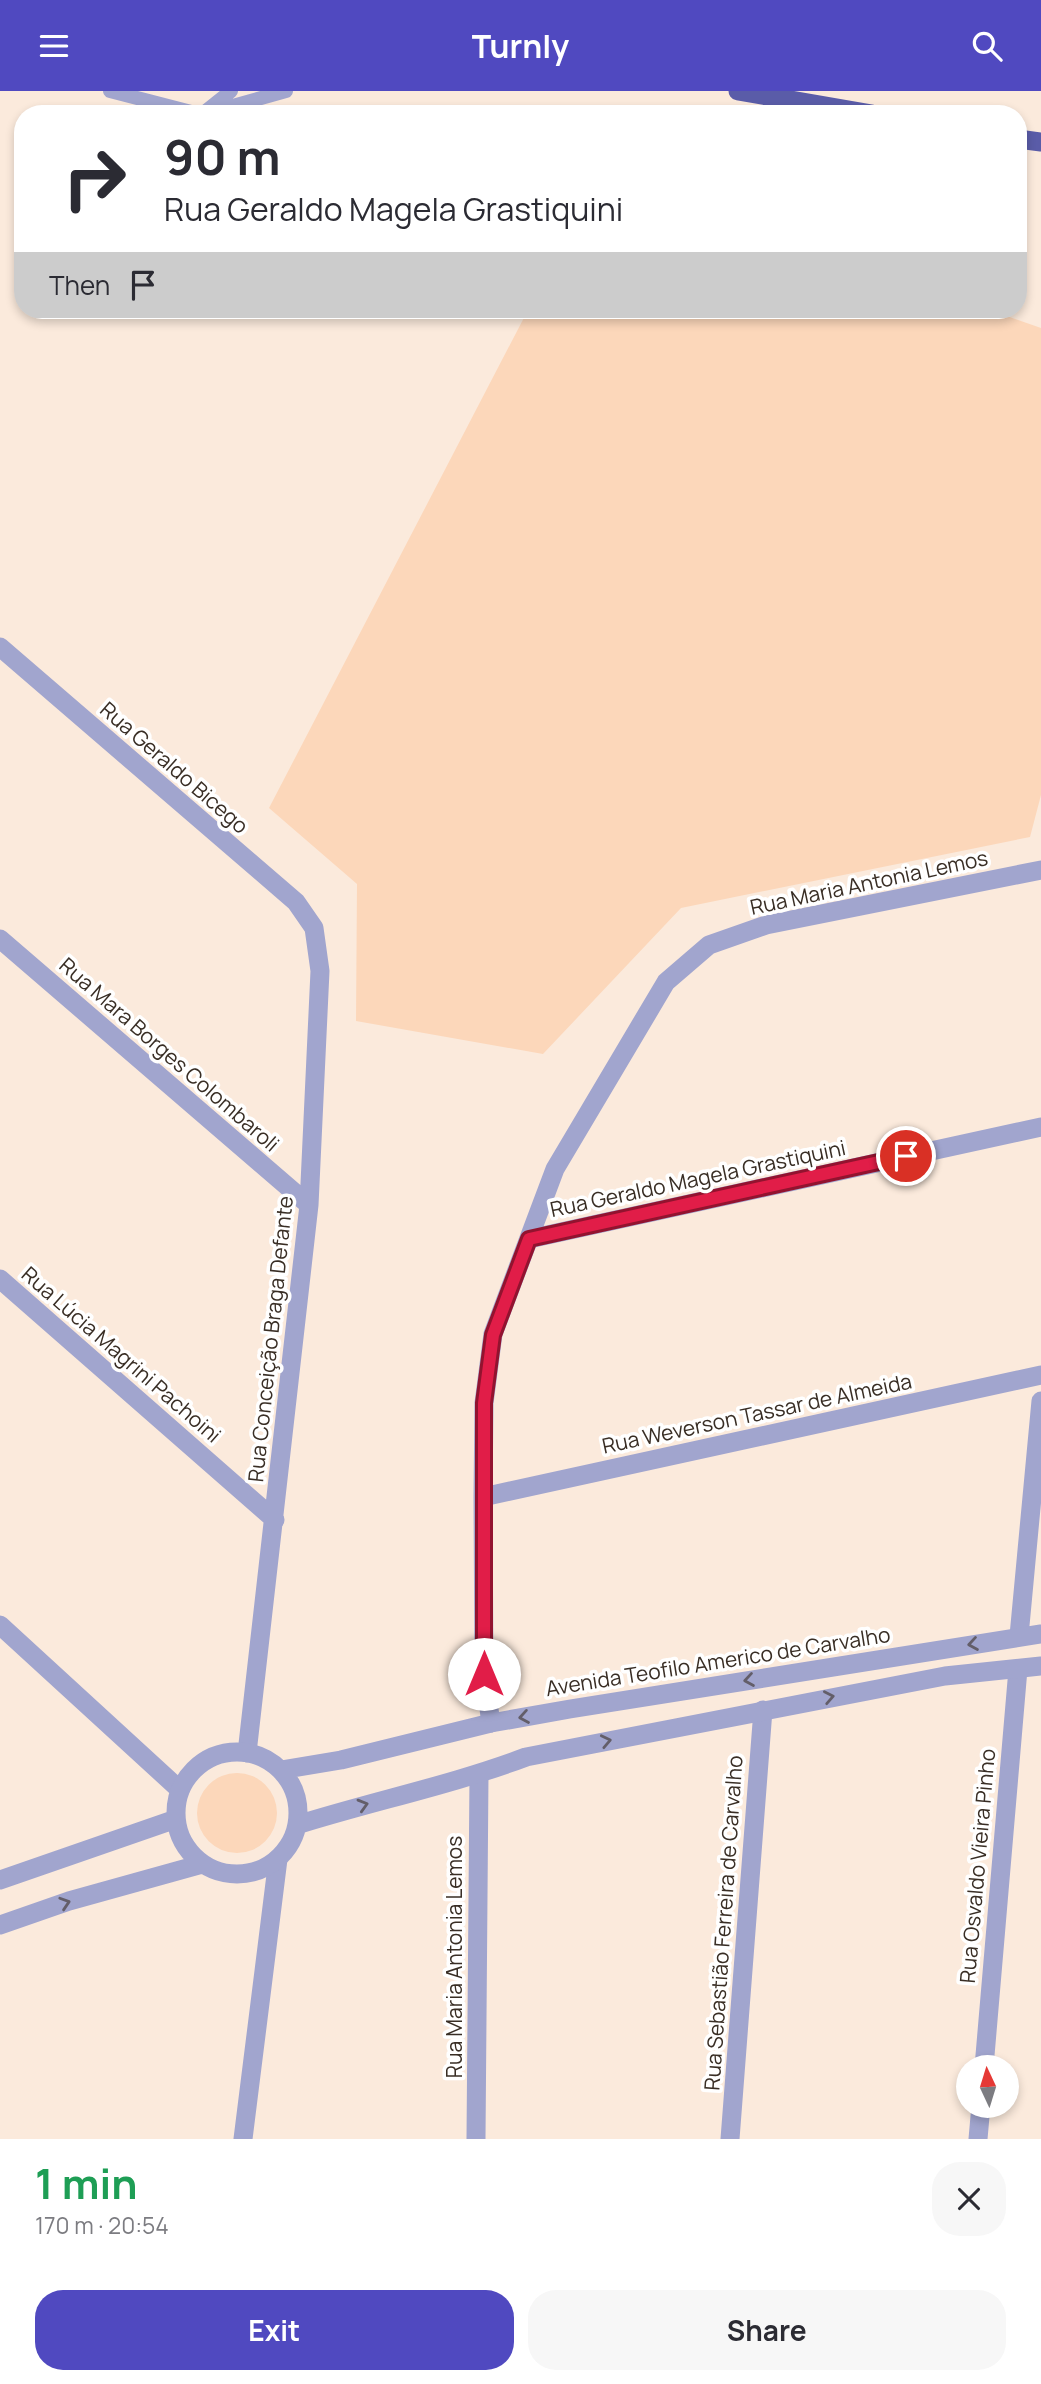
<!DOCTYPE html>
<html lang="en">
<head>
<meta charset="utf-8">
<style>
  :root { --surface:#fff; --page:#f7f7f7; --text:#2b2b33; --muted:#7c7c81; --accent:#5049c0 }
  body { margin:0; font-family:Manrope,sans-serif; background:var(--page); color:var(--text); height:100vh; display:flex; flex-direction:column; font-size:26px; white-space:nowrap }
  * { box-sizing:border-box; margin:0 }
  p { font-size:23px; color:var(--muted) }
  .icon { flex:none; width:38px; height:38px; fill:none; stroke:currentColor; stroke-width:2; stroke-linecap:round; stroke-linejoin:round }
  .map { position:relative; height:2048px; overflow:hidden }
  .panel { display:flex; flex-direction:column; background:var(--surface); flex:1 }
  .panel>* { flex:none }
  .hud { position:absolute; left:14px; top:14px; width:1013px; height:214px; border-radius:28px; box-shadow:0 4px 10px #0003; background:#fff; color:var(--text); overflow:hidden }
  .needle { width:46px; rotate:356deg }
  .tools { position:absolute; left:956px; top:1964px; display:grid; gap:14px }
  .tools a { display:grid; place-items:center; width:63px; height:63px; border-radius:50%; background:var(--surface); box-shadow:0 4px 10px #0003; font-size:35px }
  .pin { position:absolute; display:grid; place-items:center; width:60px; height:60px; color:#fff; margin:-30px; border:4px solid #fff; border-radius:50%; box-shadow:0 2px 7px #0007 }
  .me { position:absolute; width:77px; margin:-38px; rotate:0deg; stroke-linejoin:round; filter:drop-shadow(0 0 5px #0008) }
  .turn { display:flex; align-items:center; gap:24px; height:147px; padding:0 35px; font-size:32px }
  .turn .icon { width:91px; height:91px; stroke-width:2.5 }
  .turn b { display:block; font-size:49px; line-height:60px }
  .then { display:flex; align-items:center; height:66px; padding:0 35px; background:#0003; gap:14px; font-size:26px }
  .round { display:grid; place-items:center; flex:none; width:74px; height:74px; border-radius:28px; background:var(--page) }
  .headline { display:flex; align-items:center; justify-content:space-between; height:119px; padding:0 35px }
  h1 { font-size:42px; font-weight:700; line-height:52px; color:#1e9e55 }
  .cta { display:flex; gap:14px; margin-top:auto; padding:14px 35px }
  .cta a { flex:1; height:80px; border-radius:28px; background:var(--accent); color:#fff; font-size:28px; font-weight:700; line-height:80px; text-align:center }
  .cta a+a { background:var(--page); color:var(--text) }
  header { display:flex; justify-content:space-between; align-items:center; height:91px; padding:0 35px; background:var(--accent); color:#fff; font-size:32px; font-weight:700 }
  .map>svg:first-child { display:block }
  .green { fill:#fcd7ba }
  .lines { fill:none; stroke-linecap:round; stroke-linejoin:round }
  .service { stroke:#a1a5ce; stroke-width:14 }
  .minor { stroke:#a1a5ce; stroke-width:19 }
  .tertiary { stroke:#a1a5ce; stroke-width:19 }
  .trunk { stroke:#5a5ca8; stroke-width:19 }
  .oneway { stroke:#635e69 }
  .route-casing { stroke:#92132f; stroke-width:18 }
  .route { stroke:#e11d48; stroke-width:12 }
  .labels { text-anchor:middle; stroke-width:7; stroke-linejoin:round; paint-order:stroke }
  .street-label { font-size:21px; fill:#392e25; stroke:#fff }
</style>
</head>
<body>
<header><svg class="icon" aria-label="menu" viewBox="0 0 24 24"><path d="M4 6h16M4 12h16M4 18h16"/></svg>Turnly<svg class="icon" aria-label="search" viewBox="0 0 24 24"><circle cx="10" cy="10" r="6"/><path d="M15 15l6 6"/></svg></header>
<div class="map">
<svg width="1041" height="2048" viewBox="0 0 1041 2048">
  <rect width="100%" height="100%" fill="#fbeadc"/>
  <path class="green" d="M528 219H990L1041 237V704L1030 746 681 817 543 963 356 930 357 793 269 717Z
    M197 1722a40 40 0 1 1 80 0a40 40 0 1 1-80 0Z"/>
  <g class="lines">
    <path class="service" d="M110 0 199 23
      M206 20 231 0
      M204 23 286 0"/>
    <path class="minor" d="M0 556 296 811 314 837 320 880 309 1114 247 1662
      M0 848 309 1114
      M529 1148 1041 1036
      M0 1188 275 1429
      M483 1406 1041 1284
      M0 1534 180 1699
      M1019 1545 1041 1310
      M491 1632 484 1583 483 1406 484 1312 493 1243 555 1078 666 891 709 854 766 834 1041 779
      M984 1976 1018 1578
      M243 2048 278 1768
      M476 2048 479 1684
      M730 2048 763 1619
      M978 2048 981 2014"/>
    <path class="tertiary" d="M176 1722a61 61 0 1 1 122 0a61 61 0 1 1-122 0Z
      M281 1679 341 1669 491 1632 570 1618 1041 1543
      M297 1734C373 1710 452 1694 526 1666L945 1585 1041 1575
      M0 1789 176 1728
      M0 1834 69 1810 202 1773"/>
    <path class="trunk" d="M738 0 872 23
      M1018 48 1041 51"/>
  </g>
  <defs><path id="oneway-chevron" d="M-2-3.5L2.5 0L-2 3.5" fill="none" stroke-width="1.6" stroke-linecap="round" stroke-linejoin="round" transform="scale(1.75)"/></defs>
  <g class="oneway">
    <use href="#oneway-chevron" transform="translate(973 1553) rotate(171)"/>
    <use href="#oneway-chevron" transform="translate(749 1589) rotate(171)"/>
    <use href="#oneway-chevron" transform="translate(829 1606) rotate(-11)"/>
    <use href="#oneway-chevron" transform="translate(524 1626) rotate(170)"/>
    <use href="#oneway-chevron" transform="translate(606 1650) rotate(-12)"/>
    <use href="#oneway-chevron" transform="translate(363 1714) rotate(-16)"/>
    <use href="#oneway-chevron" transform="translate(65 1812) rotate(-18)"/>
  </g>
  <g class="lines">
    <g class="route-casing">
      <path id="route" d="M484 1583V1312L493 1244 529 1148 906 1065"/>
    </g>
    <use href="#route" class="route"/>
  </g>
  <g class="labels">
    <g class="street-label">
      <text transform="translate(174 677) rotate(41)" y="7">Rua Geraldo Bicego</text>
      <text transform="translate(869 792) rotate(-12)" y="7">Rua Maria Antonia Lemos</text>
      <text transform="translate(169 964) rotate(41)" y="7">Rua Mara Borges Colombaroli</text>
      <text transform="translate(698 1088) rotate(-12)" y="7">Rua Geraldo Magela Grastiquini</text>
      <text transform="translate(271 1248) rotate(-84)" y="7">Rua Conceição Braga Defante</text>
      <text transform="translate(121 1264) rotate(41)" y="7">Rua Lúcia Magrini Pachoini</text>
      <text transform="translate(757 1323) rotate(-12)" y="7">Rua Weverson Tassar de Almeida</text>
      <text transform="translate(718 1571) rotate(-9)" y="7">Avenida Teofilo Americo de Carvalho</text>
      <text transform="translate(978 1775) rotate(-85)" y="7">Rua Osvaldo Vieira Pinho</text>
      <text transform="translate(724 1832) rotate(-86)" y="7">Rua Sebastião Ferreira de Carvalho</text>
      <text transform="translate(455 1866) rotate(-90)" y="7">Rua Maria Antonia Lemos</text>
    </g>
  </g>
</svg>
<div class="tools">
<a><svg class="needle" viewBox="-14 -14 28 28"><path d="M0-13l5 13h-10z" fill="#e53935"/><path d="M0 13l5-13h-10z" fill="#7c7c81"/></svg></a>
</div>
<div class="pin" style="left:906px;top:1065px;background:#d93025"><svg class="icon" aria-label="arrive" viewBox="0 0 24 24"><path d="M6 21V4h12l-3 4 3 4H6"/></svg></div>
<svg class="me" style="left:484px;top:1583px" viewBox="-20 -20 40 40"><circle r="19" fill="#fff"/><path d="M0-13L10 11 0 6-10 11z" fill="#e11d48"/></svg>
<div class="hud">
<div class="turn"><svg class="icon" aria-label="right" viewBox="0 0 24 24"><path d="M7 20v-9h11M14 6l5 5-5 5"/></svg><div><b>90 m</b>Rua Geraldo Magela Grastiquini</div></div>
<div class="then">Then<svg class="icon" aria-label="arrive" viewBox="0 0 24 24"><path d="M6 21V4h12l-3 4 3 4H6"/></svg></div>
</div>
</div>
<section class="panel">
<div class="headline"><div><h1>1 min</h1><p>170 m · 20:54</p></div><a class="round"><svg class="icon" aria-label="close" viewBox="0 0 24 24"><path d="M6 6l12 12M18 6L6 18"/></svg></a></div>
<div class="cta"><a>Exit</a><a>Share</a></div>
</section>
</body>
</html>
